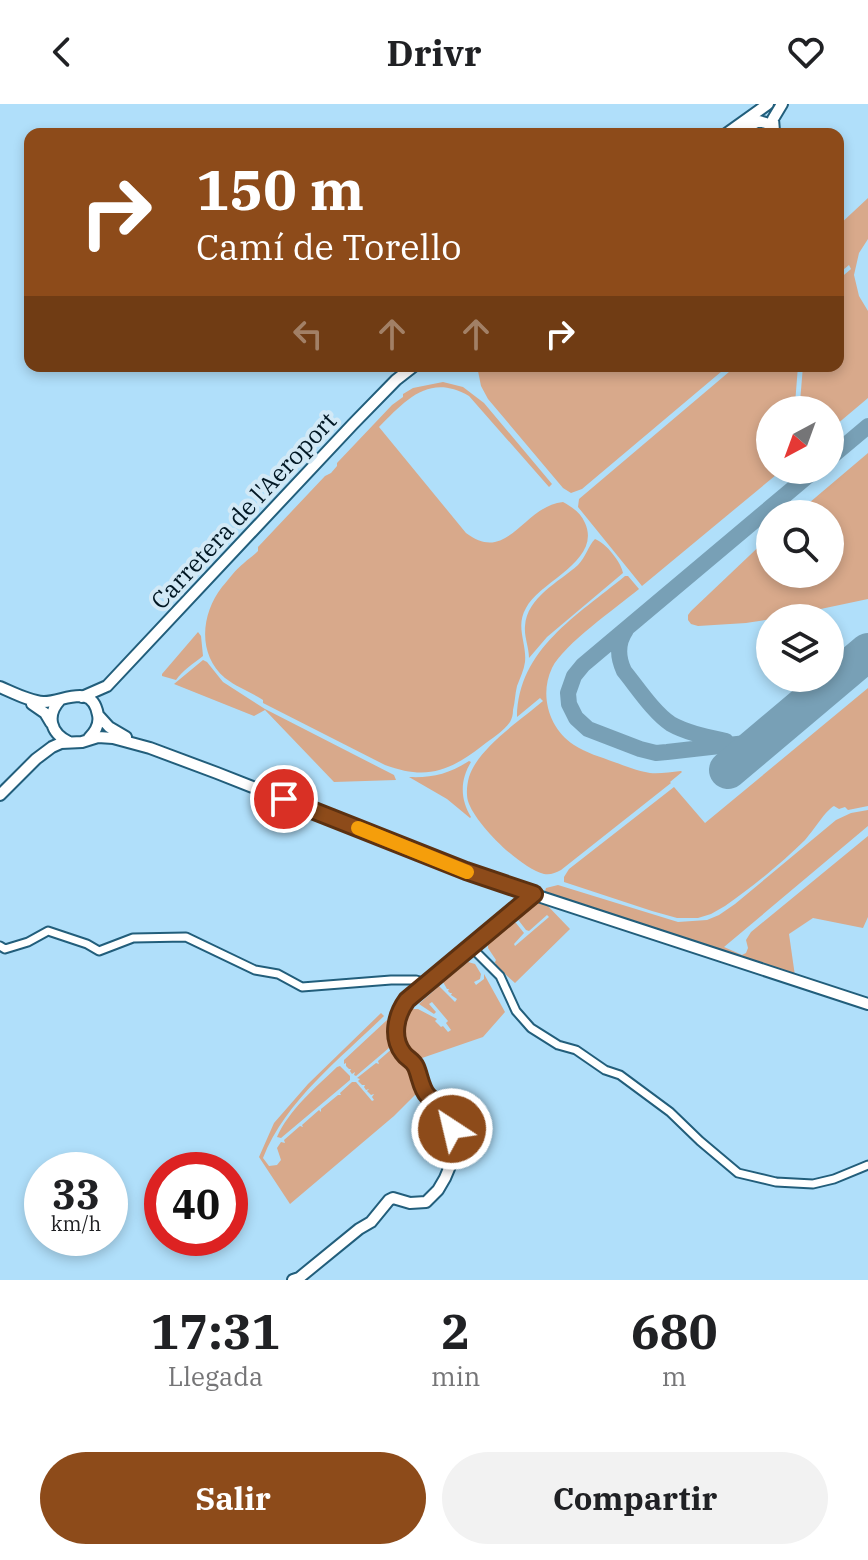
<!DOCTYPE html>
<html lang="es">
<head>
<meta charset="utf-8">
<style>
  :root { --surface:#fff; --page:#f2f2f2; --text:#202124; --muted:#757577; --accent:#8d4b1a }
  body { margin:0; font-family:"IBM Plex Serif",serif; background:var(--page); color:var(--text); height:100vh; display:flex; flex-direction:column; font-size:30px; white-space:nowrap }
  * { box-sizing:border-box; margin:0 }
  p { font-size:26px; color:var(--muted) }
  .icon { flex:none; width:44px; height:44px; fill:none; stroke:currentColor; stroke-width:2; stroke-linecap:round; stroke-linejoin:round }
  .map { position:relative; height:1176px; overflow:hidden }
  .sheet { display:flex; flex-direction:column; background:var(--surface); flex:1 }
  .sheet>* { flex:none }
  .hud { position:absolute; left:24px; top:24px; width:820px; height:244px; border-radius:16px; box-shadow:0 4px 12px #0003; background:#8d4b1a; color:#fff; overflow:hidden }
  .needle { width:52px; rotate:221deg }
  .tools { position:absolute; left:756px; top:292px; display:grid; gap:16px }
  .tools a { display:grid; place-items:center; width:88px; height:88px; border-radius:50%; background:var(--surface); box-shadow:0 4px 12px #0003; font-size:40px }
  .speed { position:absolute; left:24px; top:1048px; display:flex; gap:16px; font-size:40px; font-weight:700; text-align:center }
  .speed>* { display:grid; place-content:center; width:104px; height:104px; border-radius:50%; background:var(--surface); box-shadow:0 4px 12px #0003; line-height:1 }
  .speed small { font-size:20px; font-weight:400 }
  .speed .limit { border:12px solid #d22; background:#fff; color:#111 }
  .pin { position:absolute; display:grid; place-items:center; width:68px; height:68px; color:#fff; margin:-34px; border:4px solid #fff; border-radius:50%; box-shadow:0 2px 8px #0007 }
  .me { position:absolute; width:88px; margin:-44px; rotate:325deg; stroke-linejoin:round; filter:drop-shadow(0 0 6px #0008) }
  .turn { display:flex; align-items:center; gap:28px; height:168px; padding:0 40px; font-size:36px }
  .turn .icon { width:104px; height:104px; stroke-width:2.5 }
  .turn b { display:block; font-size:56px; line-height:68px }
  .lanes { display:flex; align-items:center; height:76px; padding:0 40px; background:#0003; justify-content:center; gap:40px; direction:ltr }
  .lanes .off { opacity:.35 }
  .eta { display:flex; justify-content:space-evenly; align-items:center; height:136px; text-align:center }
  .eta b { font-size:48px; font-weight:800; line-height:56px }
  .action { display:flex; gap:16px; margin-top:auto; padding:16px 40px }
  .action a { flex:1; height:92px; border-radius:48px; background:var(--accent); color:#fff; font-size:32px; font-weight:800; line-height:92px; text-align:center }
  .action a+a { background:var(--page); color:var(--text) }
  header { display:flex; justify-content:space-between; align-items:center; height:104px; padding:0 40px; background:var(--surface); font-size:36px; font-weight:800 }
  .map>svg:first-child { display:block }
  .green { fill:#d8a98b }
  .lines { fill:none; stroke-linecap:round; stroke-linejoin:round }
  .taxiway { stroke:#78a0b6; stroke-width:16 }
  .runway { stroke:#78a0b6; stroke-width:38 }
  .street-casing { stroke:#225e7b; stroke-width:11 }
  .secondary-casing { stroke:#225e7b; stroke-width:14 }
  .street { stroke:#fff; stroke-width:7 }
  .secondary { stroke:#fff; stroke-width:10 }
  .route-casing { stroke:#5c3111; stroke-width:20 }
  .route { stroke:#8d4b1a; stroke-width:14 }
  .slow { stroke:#f59e0b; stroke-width:14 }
  .labels { text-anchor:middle; stroke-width:8; stroke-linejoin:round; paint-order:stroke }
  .street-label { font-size:24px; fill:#011723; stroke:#d2e9f6 }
</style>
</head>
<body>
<header><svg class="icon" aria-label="back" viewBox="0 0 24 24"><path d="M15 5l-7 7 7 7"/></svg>Drivr<svg class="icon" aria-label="heart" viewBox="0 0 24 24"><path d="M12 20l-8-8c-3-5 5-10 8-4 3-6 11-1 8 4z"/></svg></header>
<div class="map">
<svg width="868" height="1176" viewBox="0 0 868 1176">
  <rect width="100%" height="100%" fill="#b0dffa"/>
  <path class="green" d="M868 94V135L859 149 854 171 859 192 868 207V294L830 326V306H770V366H782L642 482 578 403 579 395 736 262H798L795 300 800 298 803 262H838V176L851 165 849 161 838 170V122Z
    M477 262H728L582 385 571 389 563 384 488 295 481 282Z
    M443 278 463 283 484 299 552 380 549 383 469 292C429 269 406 296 379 323L466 429C508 461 523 402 563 398 572 403 581 409 585 419 602 457 540 477 526 504 515 523 527 539 525 558 524 566 520 574 517 582 515 590 515 598 513 606 513 611 512 614 510 618 504 627 491 635 482 642 448 668 426 676 385 661L263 599V596C251 588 238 584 225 574 197 550 201 510 222 483 229 475 236 465 244 459 248 455 253 452 258 447V443L325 372 331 369 337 362V359L392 301 403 293V290L413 284Z
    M868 349V495L778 514 746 519 698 522 691 520 688 516V511L691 507 770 432V470H830V410H796Z
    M595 435C606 439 621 458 623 469L547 533 529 554C529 543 524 533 525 522 527 493 559 478 578 461 586 453 588 442 595 435Z
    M625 472H628L639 485C616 504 564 540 552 564 539 591 549 625 574 641 586 649 601 653 614 658 626 662 637 667 650 669 660 670 670 668 681 667L682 668 670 678 671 679 561 766C555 769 551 771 544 770 520 764 475 720 468 697 466 690 467 680 469 673 478 644 521 616 543 597L540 594 517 613C518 545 578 511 625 472Z
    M198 528 201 532 203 552C194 559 182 567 176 576L162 572V570Z
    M203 556 207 558 223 578 265 605 394 671 396 676 334 678 265 606 254 612 174 580Z
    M868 584V702L848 706 845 703 839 705 834 702C825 707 814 726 805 736 783 758 751 784 725 802L711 810 698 814H677L652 807 564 778V773L569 765 674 683 705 719Z
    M469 657 471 658C460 676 460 695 471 713L470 714 447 695 409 673C432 674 449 670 469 657Z
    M868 706V722L724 843 742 851 746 849 748 844 746 836 751 828 868 732V813L863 824 813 814 789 830 795 872 548 791 545 787 546 784 558 781 678 818 707 816 719 811 735 800 836 716 851 709Z
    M534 798 545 799 570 825 515 879 496 862V859L494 860 496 856 488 844V840L513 818 516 819 524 829 514 840 515 842 549 813 547 811 529 827 526 826 516 813Z
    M468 858 475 860 481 870 480 875 474 878 476 881 484 875V870L505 908 483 933 422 954 406 947 403 935 406 934C403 922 404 913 413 905H418L437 915 435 917 441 923 443 922 448 928 451 926 446 919 448 917 432 898 429 900 436 908 434 910 419 900 439 882 455 898 457 895 451 891 452 889H450L448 887 449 885H447L443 878Z
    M381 909 384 912C340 955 286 996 263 1054L269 1062 277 1061 281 1056 277 1044 281 1038 285 1039 284 1036 300 1022 303 1023 302 1021 319 1006 321 1008V1005L338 991H341L340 989 352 978H356L372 997 374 996 372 993 374 990 371 991 367 987 369 985 366 986 364 983 365 981H362L358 977 360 975 357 974 376 959 379 960 378 957 394 943 398 944 400 953 411 965 419 987 394 1012 290 1100 259 1053 274 1019 308 980Z
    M387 916 396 938 356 972 354 971 355 968 352 970 350 967 351 965H349L346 962V959L344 960V956Z
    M340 962 350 972V976L281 1034 277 1033C289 1006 315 984 337 963Z"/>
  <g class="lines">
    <path class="taxiway" d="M830 354 868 322
      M626 526C617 539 617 552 624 567 637 583 654 609 671 620 687 629 708 633 726 637
      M771 630 746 639 667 648 656 649 640 645 588 625 576 614 569 600 568 589 574 572 583 561 815 366"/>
    <path class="runway" d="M728 666 868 548"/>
    <g class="street-casing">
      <path id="street" d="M0 842 5 845 28 838 48 827 87 840 99 847 133 834 186 833 255 866 278 870 302 883 391 876H416L427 879
        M471 843 500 872 516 907 531 924 558 941 576 946 605 966 620 971 670 1008 700 1037 738 1069 776 1078 813 1080 834 1075 868 1061"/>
    </g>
    <g class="secondary-casing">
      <path id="secondary" d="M774 27 773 15 782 0
        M726 30 768 0
        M745 30 749 22 759 17 769 20 774 27
        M0 583C14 589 29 597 43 598 62 599 92 577 98 611 100 620 96 627 89 634
        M82 593 107 582 353 320 396 276 414 262
        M60 596C46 611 50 629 69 638
        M32 600 45 609 51 619
        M99 612 109 623 126 633
        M0 691 36 655 52 643 61 639 82 638 98 633 113 634 150 644 217 669 483 774 868 900
        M293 1176 299 1174 359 1125 371 1118 389 1096 393 1094 410 1099 426 1098 438 1086 445 1074 453 1055 451 1038 452 1020 451 1011 427 992 416 962 413 957 403 949 399 937 396 918 407 896 534 790"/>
    </g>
    <use href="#street" class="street"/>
    <use href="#secondary" class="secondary"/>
  </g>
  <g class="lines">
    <g class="route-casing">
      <path id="route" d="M284 695 466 767 534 790 407 896C396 911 391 933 403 949 407 955 413 956 416 963 420 972 421 985 428 992 440 1006 453 1002 452 1025"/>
    </g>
    <use href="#route" class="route"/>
    <path class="slow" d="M358 724 467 768"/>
  </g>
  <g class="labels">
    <g class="street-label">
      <text transform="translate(244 407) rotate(-47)" y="8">Carretera de l'Aeroport</text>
    </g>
  </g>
</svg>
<div class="tools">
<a><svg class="needle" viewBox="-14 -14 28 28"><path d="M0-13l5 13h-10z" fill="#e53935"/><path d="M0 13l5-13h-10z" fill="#757577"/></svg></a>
<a><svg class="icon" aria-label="search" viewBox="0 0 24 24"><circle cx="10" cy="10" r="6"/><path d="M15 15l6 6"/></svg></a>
<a><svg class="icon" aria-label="layers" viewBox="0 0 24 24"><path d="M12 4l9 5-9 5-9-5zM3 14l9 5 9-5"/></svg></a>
</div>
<div class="speed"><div>33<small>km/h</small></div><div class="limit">40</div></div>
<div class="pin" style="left:284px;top:695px;background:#d93025"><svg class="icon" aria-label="arrive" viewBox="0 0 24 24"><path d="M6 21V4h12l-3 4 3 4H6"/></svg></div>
<svg class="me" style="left:452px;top:1025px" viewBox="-20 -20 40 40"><circle r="17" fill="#8d4b1a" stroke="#fff" stroke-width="3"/><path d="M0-11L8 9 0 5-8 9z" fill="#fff"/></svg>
<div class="hud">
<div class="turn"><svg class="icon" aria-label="right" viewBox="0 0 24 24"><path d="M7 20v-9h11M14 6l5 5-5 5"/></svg><div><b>150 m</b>Camí de Torello</div></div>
<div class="lanes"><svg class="icon off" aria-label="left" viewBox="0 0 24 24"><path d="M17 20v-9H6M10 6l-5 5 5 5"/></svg><svg class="icon off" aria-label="ahead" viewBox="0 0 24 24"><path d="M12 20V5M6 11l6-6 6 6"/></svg><svg class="icon off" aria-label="ahead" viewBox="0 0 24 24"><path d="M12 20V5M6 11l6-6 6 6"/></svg><svg class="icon" aria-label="right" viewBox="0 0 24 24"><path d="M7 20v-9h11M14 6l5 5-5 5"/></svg></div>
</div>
</div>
<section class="sheet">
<div class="eta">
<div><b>17:31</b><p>Llegada</p></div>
<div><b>2</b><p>min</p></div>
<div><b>680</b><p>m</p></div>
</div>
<div class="action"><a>Salir</a><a>Compartir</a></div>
</section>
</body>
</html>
